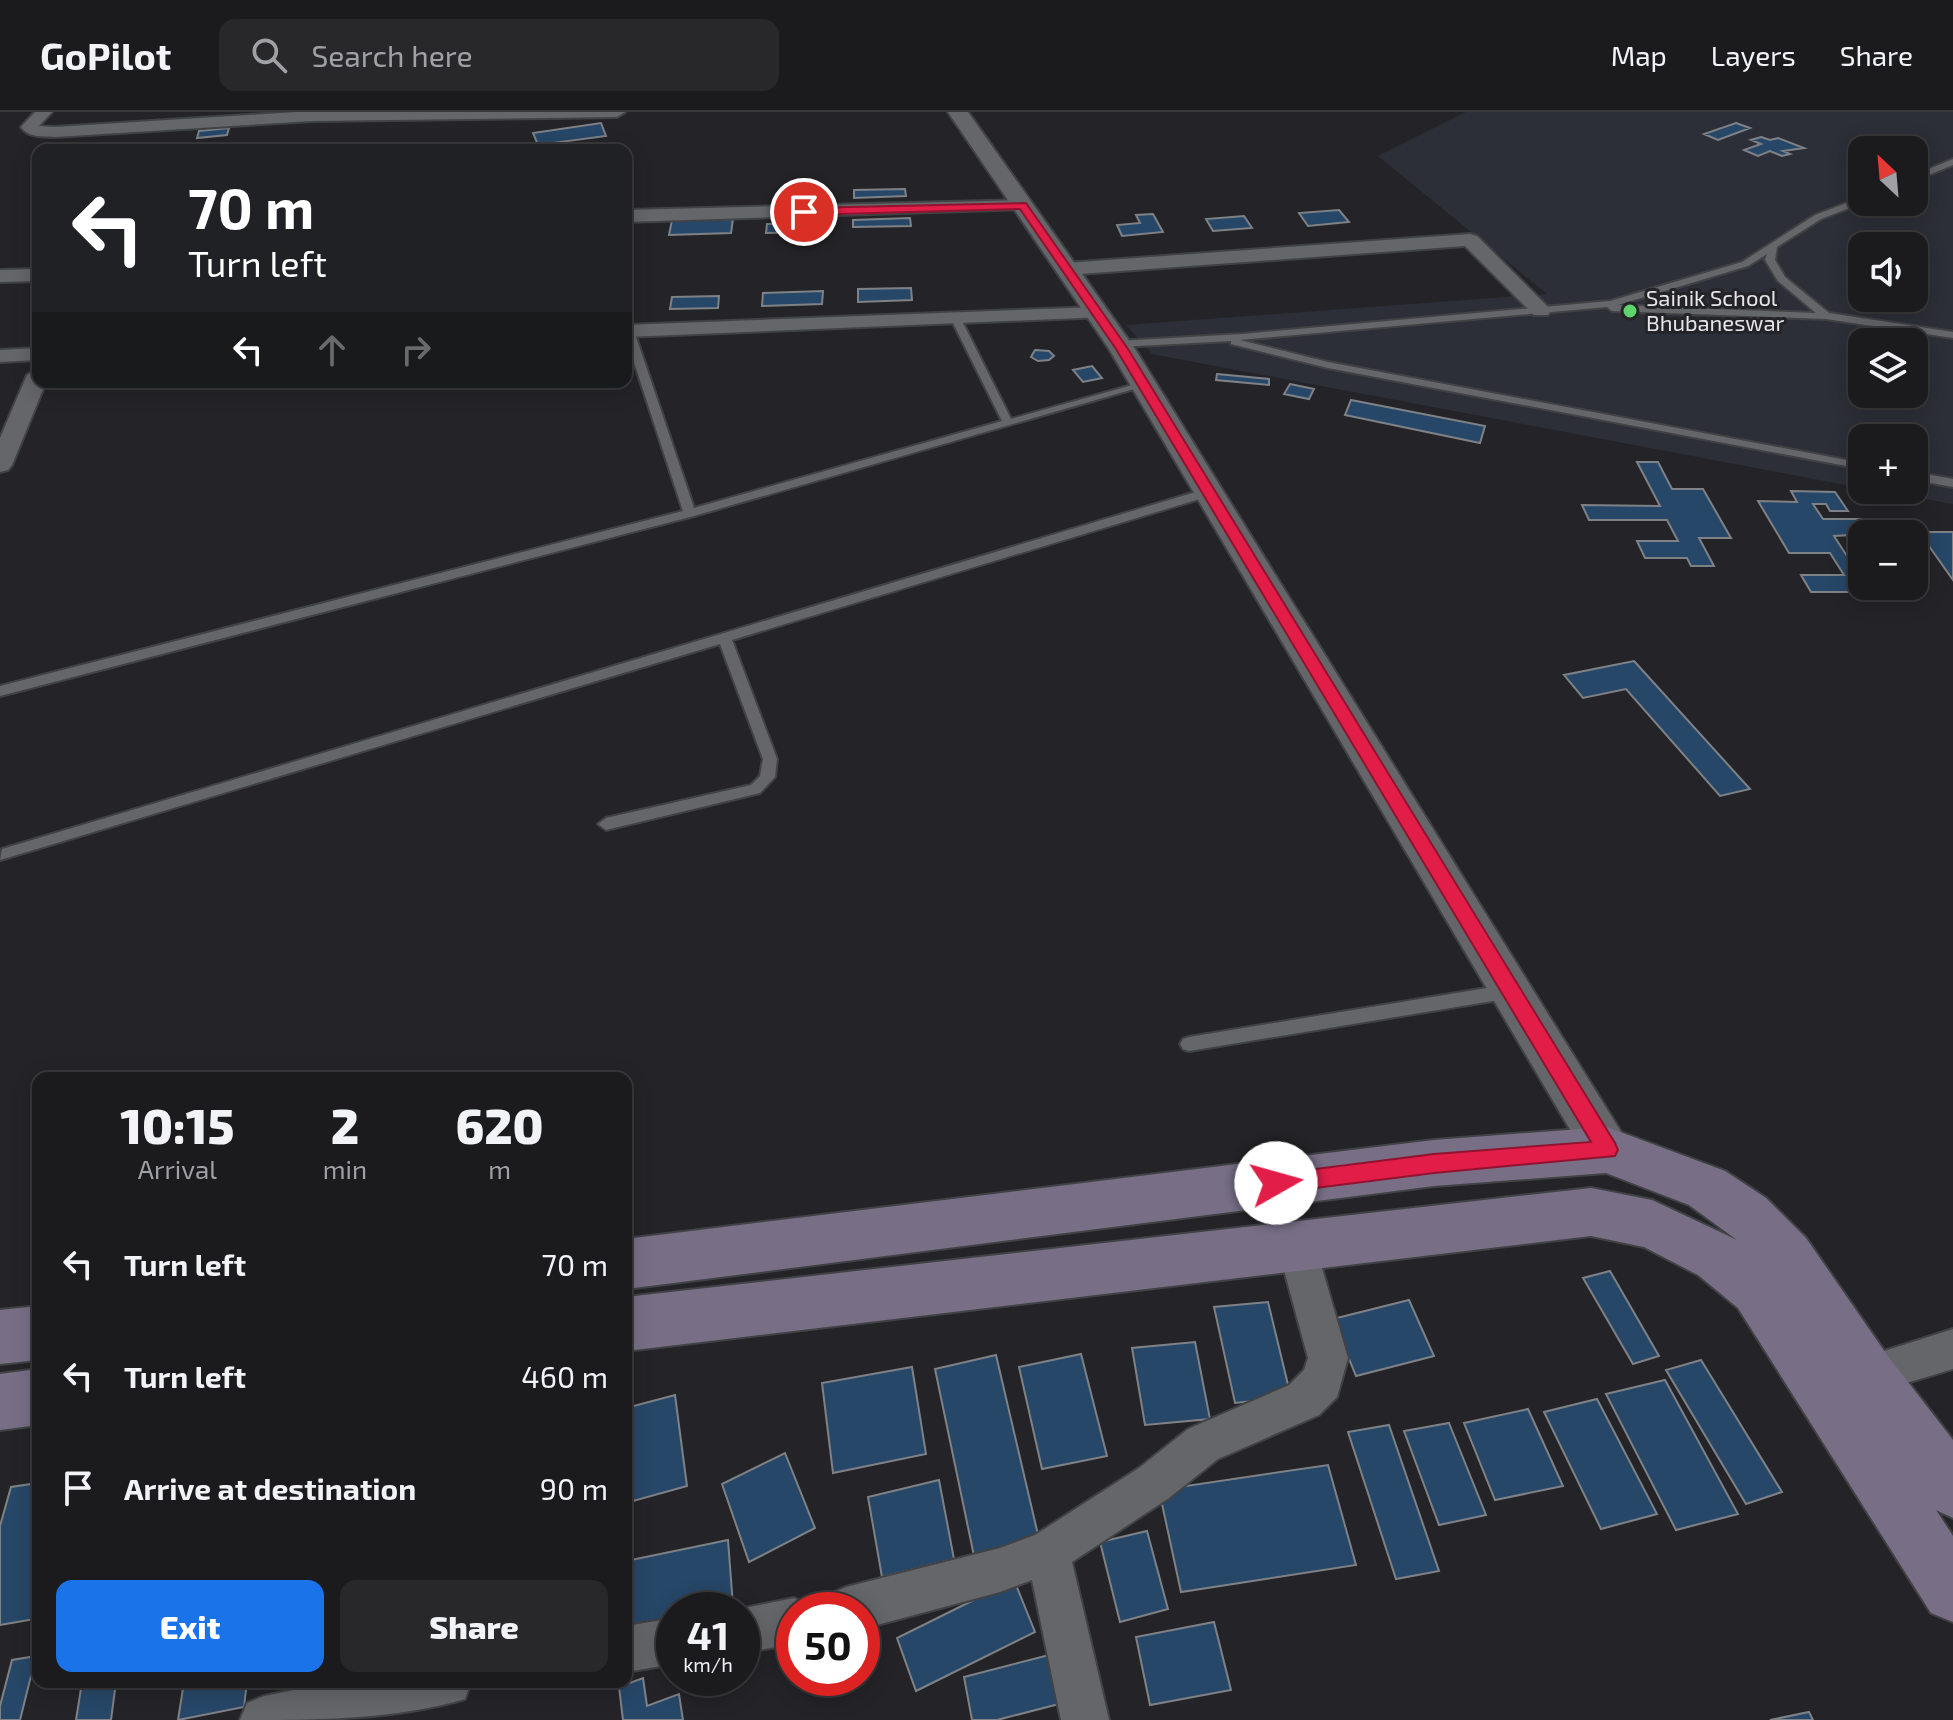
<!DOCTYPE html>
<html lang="en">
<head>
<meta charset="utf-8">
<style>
  :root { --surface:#1b1b1e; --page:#28282b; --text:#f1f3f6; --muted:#a0a1a4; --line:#39393c; --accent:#1a73e8 }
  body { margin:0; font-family:"Exo 2",sans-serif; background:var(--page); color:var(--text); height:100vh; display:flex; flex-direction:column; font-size:30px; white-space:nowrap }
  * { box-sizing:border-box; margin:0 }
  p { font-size:26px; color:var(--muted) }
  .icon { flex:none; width:44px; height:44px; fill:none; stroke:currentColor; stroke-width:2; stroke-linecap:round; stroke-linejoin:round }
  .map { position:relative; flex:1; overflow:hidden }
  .side { position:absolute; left:32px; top:960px; width:600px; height:616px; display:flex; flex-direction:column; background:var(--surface); border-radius:16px; box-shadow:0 4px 20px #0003,0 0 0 2px var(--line) }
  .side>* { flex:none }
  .top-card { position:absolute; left:32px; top:32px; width:600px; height:244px; border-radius:16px; box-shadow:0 4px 20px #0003,0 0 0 2px var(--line); background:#202124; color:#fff; overflow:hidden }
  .needle { width:52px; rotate:334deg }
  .buttons { position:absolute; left:1848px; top:24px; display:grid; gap:16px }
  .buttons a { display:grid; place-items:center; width:80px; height:80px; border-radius:16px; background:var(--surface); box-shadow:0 4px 20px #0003,0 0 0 2px var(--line); font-size:40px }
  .speed { position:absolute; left:656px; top:1480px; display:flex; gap:16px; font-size:40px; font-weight:700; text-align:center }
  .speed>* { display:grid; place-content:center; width:104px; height:104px; border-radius:50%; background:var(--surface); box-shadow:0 4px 20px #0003,0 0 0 2px var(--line); line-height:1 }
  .speed small { font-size:20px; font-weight:400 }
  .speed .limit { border:12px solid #d22; background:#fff; color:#111 }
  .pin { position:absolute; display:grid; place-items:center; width:68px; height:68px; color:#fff; margin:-34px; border:4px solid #fff; border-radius:50%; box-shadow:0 2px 8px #0007 }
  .me { position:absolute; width:88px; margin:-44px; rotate:83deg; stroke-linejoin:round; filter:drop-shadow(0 0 6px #0008) }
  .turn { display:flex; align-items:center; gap:28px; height:168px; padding:0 24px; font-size:36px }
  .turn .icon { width:104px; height:104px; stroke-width:2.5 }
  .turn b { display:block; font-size:56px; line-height:68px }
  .lanes { display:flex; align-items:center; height:76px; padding:0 24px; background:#0003; justify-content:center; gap:40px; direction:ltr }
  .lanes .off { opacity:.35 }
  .eta { display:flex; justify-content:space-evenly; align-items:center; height:136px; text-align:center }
  .eta b { font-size:48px; font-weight:800; line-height:56px }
  .action { display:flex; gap:16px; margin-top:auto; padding:16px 24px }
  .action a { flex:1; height:92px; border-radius:16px; background:var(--accent); color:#fff; font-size:32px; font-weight:800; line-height:92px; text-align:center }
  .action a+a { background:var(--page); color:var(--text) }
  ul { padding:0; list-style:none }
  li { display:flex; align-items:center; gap:24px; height:112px; padding:0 24px }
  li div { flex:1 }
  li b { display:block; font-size:30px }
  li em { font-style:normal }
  header { display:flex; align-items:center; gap:48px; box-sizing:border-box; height:112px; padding:0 40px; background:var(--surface); border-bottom:2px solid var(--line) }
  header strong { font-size:38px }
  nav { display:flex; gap:44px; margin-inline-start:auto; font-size:28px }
  .search { width:560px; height:72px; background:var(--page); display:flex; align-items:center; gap:20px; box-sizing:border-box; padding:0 28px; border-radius:16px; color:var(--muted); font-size:30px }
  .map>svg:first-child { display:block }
  .built { fill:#2d2f38; fill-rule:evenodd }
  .building { fill:#274768; stroke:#7e8185; stroke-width:2 }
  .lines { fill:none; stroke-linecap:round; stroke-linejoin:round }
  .service-casing { stroke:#414245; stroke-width:4 }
  .minor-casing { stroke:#414245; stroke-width:4 }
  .tertiary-casing { stroke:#414245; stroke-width:4 }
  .secondary-casing { stroke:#414245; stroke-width:4 }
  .service { fill:#65666a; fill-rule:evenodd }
  .minor { fill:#65666a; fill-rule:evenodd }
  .tertiary { fill:#65666a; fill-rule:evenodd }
  .secondary { fill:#786f87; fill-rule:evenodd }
  .route { fill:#e11d48; stroke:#92132f; stroke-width:2 }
  .poi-dot { fill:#5ed56c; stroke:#242428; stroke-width:3 }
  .labels { text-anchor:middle; stroke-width:6; stroke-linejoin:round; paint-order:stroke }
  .far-poi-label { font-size:22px; fill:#e5e6e9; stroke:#242428; text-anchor:start }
</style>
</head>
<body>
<header>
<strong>GoPilot</strong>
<div class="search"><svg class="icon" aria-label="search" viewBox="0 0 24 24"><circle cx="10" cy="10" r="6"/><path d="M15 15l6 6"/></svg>Search here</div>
<nav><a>Map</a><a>Layers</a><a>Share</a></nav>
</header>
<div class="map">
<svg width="1953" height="1608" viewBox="0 0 1953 1608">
  <rect width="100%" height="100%" fill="#242428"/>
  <path class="built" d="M1466 0H1953V392L1875 378H1914V326H1862V376L1152 242 1126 213 1547 182 1378 44ZM1862 38H1914V90H1862ZM1862 134H1914V186H1862ZM1862 230H1914V282H1862Z"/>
  <path class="building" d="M601 11 606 24 538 33 533 21Z
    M1736 11 1750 16 1718 28 1704 22Z
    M229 16 227 23 197 26 199 19Z
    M1761 25 1770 28 1778 26 1804 36 1783 39 1790 42 1782 44 1770 39 1758 44 1744 38 1761 32 1751 28Z
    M905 77 906 84 854 86V78Z
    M1339 98 1349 110 1308 114 1299 101Z
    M1153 102 1163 120 1122 124 1117 113 1140 111 1136 103Z
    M1244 104 1252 116 1213 119 1206 107Z
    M910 106 911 114 853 115V108Z
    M733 107 731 121 669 123 672 108Z
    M822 111 821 120 766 121 767 112Z
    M911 176 912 188 858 190V177Z
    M823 179 822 192 762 194 763 181Z
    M719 184 718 196 670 197 672 185Z
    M1035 238 1049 239 1054 244 1049 248 1038 249 1031 245Z
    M1092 254 1102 266 1083 270 1073 258Z
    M1217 262 1269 267V273L1216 268Z
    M1290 272 1314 277 1309 287 1284 282Z
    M1351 288 1485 314 1480 331 1345 303Z
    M1637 350H1658L1672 377H1703L1731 426H1699L1714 454H1691L1687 446H1645L1637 429H1678L1667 408H1589L1582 393 1660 394Z
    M1791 379 1835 380 1848 399H1830L1826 392H1813L1823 407H1861L1871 422 1834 424 1847 444 1862 445V461H1858L1862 474H1866L1874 487H1859L1855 480H1811L1801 463H1844L1830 441H1789L1758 389 1797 390Z
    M1919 420H1953V468Z
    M1634 549 1750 677 1720 684 1626 577 1583 586 1564 563Z
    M1610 1159 1659 1244 1633 1252 1583 1166Z
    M1409 1188 1434 1244 1356 1264 1333 1207Z
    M1268 1190 1291 1285 1235 1291 1214 1195Z
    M1195 1230 1210 1307 1145 1313 1132 1236Z
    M1081 1242 1107 1344 1042 1357 1019 1255Z
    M996 1243 1039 1427 974 1444 935 1257Z
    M1701 1248 1782 1380 1746 1392 1666 1258Z
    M912 1255 926 1342 833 1361 822 1271Z
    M1665 1268 1738 1402 1676 1418 1606 1282Z
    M675 1283 687 1374 626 1391V1296Z
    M1597 1287 1657 1402 1601 1417 1544 1300Z
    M1528 1297 1563 1374 1495 1388 1464 1311Z
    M1449 1311 1486 1403 1439 1413 1404 1319Z
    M1389 1313 1439 1459 1396 1467 1348 1320Z
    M785 1341 815 1416 749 1450 722 1372Z
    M1328 1353 1356 1453 1181 1480 1159 1378Z
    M939 1368 954 1447 882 1465 868 1385Z
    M38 1371 35 1507 0 1513V1414L11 1375Z
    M1147 1419 1168 1497 1120 1510 1100 1430Z
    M728 1428 733 1494 714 1498H674V1506L626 1516V1449Z
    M1014 1468 1035 1520 916 1579 897 1526Z
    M1214 1510 1231 1578 1150 1593 1136 1525Z
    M1049 1543 1059 1592 997 1608H972L964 1565Z
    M36 1544 20 1608H0V1594L12 1548Z
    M643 1566 647 1594 679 1582 683 1608H623L619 1575Z
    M82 1570H116L111 1608H76Z
    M184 1570H247L244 1595 178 1608Z
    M1809 1600 1813 1608H1770Z"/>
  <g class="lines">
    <g class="service-casing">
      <path id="service" d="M1953 47V53L1914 69V63Z
        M1862 85V90H1865L1821 107 1777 135 1775 148 1785 165 1829 201 1953 220V226L1826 207 1612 199 1607 195 1240 228 1328 250 1862 351V357L1328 256 1231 232V229L1118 235 1113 232 1118 229 1242 222 1610 189 1742 150 1815 103ZM1767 142 1765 148 1778 169 1816 201 1618 193 1748 154Z
        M956 204 961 207 1011 307 1143 270 1148 273 694 404 0 584V574L683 399 626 226V217L634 219 694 396 1002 309 951 207Z
        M1914 360 1953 367V375L1914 368Z
        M1209 376 1215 380 1213 383 732 528 777 647 775 665 760 681 606 718 598 712 606 706 751 673 760 664 763 647 720 532 0 748 2 737Z
        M1511 872 1517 874 1519 879 1517 884 1511 886 1189 939 1183 937 1180 932 1183 927 1189 925Z"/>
    </g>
    <g class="minor-casing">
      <path id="minor" d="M35 0H52L39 14 55 15 297 0H625L617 5 312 9 55 25C42 24 29 26 21 15Z
        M1023 88 1032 93 1029 97 626 110V98Z
        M1470 122 1477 124 1548 195 1551 199 1548 203H1534L1465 134 1066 163 1056 157 1066 151Z
        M38 157V169L0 170V158Z
        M1097 195 1107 201 1104 205 626 225V213Z
        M38 236V248L0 250V238Z
        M38 257V270H46L12 353 8 358 0 360V326L27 263Z
        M1296 1114 1310 1119 1315 1132 1348 1246 1337 1285 1319 1303 1218 1347 1169 1386 1072 1450 1109 1608H1061L1032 1468 1000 1480 862 1517V1498H823L830 1482 846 1475 1000 1436 1035 1423 1139 1356 1188 1317 1289 1273 1304 1258 1308 1246 1277 1132 1282 1119Z
        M1953 1217V1257L1867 1283 1853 1277 1847 1263 1853 1249Z
        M794 1486 810 1493 812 1498H794V1532L742 1541V1498H735Z
        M674 1506V1552L626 1560V1514Z
        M334 1570H471L465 1587C394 1608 315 1608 240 1608L247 1591 264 1584Z"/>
    </g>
    <g class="tertiary-casing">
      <path id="tertiary" d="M948 0H968L1135 237 1623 1023 1630 1038 1623 1053 1607 1059 1591 1053 1109 237Z"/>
    </g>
    <g class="secondary-casing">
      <path id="secondary" d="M1607 1015 1725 1059 1766 1086 1806 1126 1887 1243 1953 1328V1406L1936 1398 1953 1424V1510L1931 1501 1738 1196 1698 1163 1644 1135 1591 1124 626 1239V1185L1591 1076 1652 1088 1737 1128 1689 1093 1606 1061 1434 1074 626 1177V1127L1434 1028Z
        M38 1194V1248L0 1252V1198Z
        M38 1257V1313L0 1318V1262Z"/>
    </g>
    <use href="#service" class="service"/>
    <use href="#minor" class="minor"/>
    <use href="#tertiary" class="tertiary"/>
    <use href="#secondary" class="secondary"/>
  </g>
  <path class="route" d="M1026 91 1128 237 1615 1031 1618 1038 1615 1044 1434 1061 1276 1081 1268 1078 1265 1071 1268 1065 1276 1062 1434 1042 1591 1030 1116 237 1020 97 804 103 799 100 804 96Z"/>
  <circle class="poi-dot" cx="1630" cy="199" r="8"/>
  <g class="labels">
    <g class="far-poi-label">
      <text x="1646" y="194">Sainik School<tspan x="1646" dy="25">Bhubaneswar</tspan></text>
    </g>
  </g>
</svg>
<div class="buttons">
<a><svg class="needle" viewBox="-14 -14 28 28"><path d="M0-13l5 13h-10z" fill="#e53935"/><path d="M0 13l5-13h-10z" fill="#a0a1a4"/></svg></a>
<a><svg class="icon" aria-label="sound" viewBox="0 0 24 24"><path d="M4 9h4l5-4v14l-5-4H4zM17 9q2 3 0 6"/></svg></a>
<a><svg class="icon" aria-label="layers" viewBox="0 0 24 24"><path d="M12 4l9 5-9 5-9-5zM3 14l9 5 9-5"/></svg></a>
<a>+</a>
<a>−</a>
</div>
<div class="speed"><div>41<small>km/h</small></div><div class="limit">50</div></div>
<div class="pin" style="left:804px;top:100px;background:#d93025"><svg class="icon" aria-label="arrive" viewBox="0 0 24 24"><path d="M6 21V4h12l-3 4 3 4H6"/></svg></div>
<svg class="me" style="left:1276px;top:1071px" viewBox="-20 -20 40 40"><circle r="19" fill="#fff"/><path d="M0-13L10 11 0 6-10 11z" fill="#e11d48"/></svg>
<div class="top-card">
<div class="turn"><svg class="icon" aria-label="left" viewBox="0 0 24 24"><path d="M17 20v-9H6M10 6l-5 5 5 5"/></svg><div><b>70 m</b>Turn left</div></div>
<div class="lanes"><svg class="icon" aria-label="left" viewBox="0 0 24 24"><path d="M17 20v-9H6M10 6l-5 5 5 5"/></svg><svg class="icon off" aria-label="ahead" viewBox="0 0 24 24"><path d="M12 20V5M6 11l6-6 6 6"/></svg><svg class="icon off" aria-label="right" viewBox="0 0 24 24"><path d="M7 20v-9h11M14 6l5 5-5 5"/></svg></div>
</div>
<section class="side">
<div class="eta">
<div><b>10:15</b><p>Arrival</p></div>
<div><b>2</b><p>min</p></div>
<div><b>620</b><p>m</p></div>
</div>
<ul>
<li><svg class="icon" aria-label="left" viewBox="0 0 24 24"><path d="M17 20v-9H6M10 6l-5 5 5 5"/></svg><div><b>Turn left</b></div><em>70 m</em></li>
<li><svg class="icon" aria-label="left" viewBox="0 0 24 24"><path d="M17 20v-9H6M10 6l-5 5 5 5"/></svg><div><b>Turn left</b></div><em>460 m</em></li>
<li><svg class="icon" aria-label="arrive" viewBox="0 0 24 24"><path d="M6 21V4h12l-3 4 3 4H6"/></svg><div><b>Arrive at destination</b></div><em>90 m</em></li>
</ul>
<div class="action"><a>Exit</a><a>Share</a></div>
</section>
</div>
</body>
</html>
